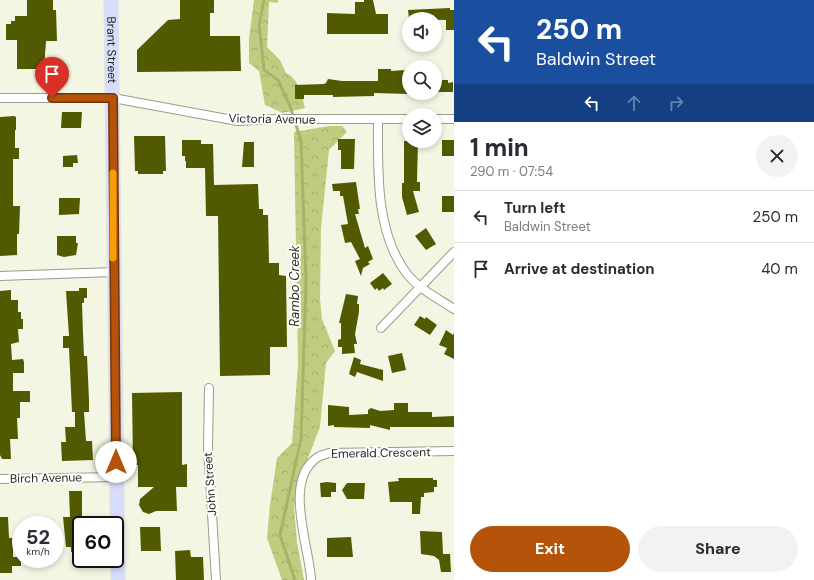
<!DOCTYPE html>
<html lang="en">
<head>
<meta charset="utf-8">
<style>
  :root { --surface:#fff; --page:#f2f2f3; --text:#2b2b33; --muted:#7c7c81; --line:#e1e1e2; --accent:#b45309 }
  body { margin:0; font-family:"DM Sans",sans-serif; background:var(--page); color:var(--text); height:100vh; display:flex; flex-direction:column; font-size:15px; white-space:nowrap }
  * { box-sizing:border-box; margin:0 }
  p { font-size:13px; color:var(--muted) }
  .icon { flex:none; width:22px; height:22px; fill:none; stroke:currentColor; stroke-width:2; stroke-linecap:round; stroke-linejoin:round }
  .map { position:relative; flex:1; overflow:hidden }
  .panel { display:flex; flex-direction:column; background:var(--surface); width:360px }
  .panel>* { flex:none }
  .hud { background:#1a4fa0; color:#fff; overflow:hidden }
  .buttons { position:absolute; left:402px; top:12px; display:grid; gap:8px }
  .buttons a { display:grid; place-items:center; width:40px; height:40px; border-radius:50%; background:var(--surface); box-shadow:0 2px 6px #0003; font-size:20px }
  .speed { position:absolute; left:12px; top:516px; display:flex; gap:8px; font-size:20px; font-weight:700; text-align:center }
  .speed>* { display:grid; place-content:center; width:52px; height:52px; border-radius:50%; background:var(--surface); box-shadow:0 2px 6px #0003; line-height:1 }
  .speed small { font-size:10px; font-weight:400 }
  .speed .limit { border:2px solid #111; border-radius:6px; background:#fff; color:#111 }
  .pin { position:absolute; display:grid; place-items:center; width:34px; height:34px; color:#fff; margin:-41px -17px; border-radius:50% 50% 50% 0; rotate:-45deg; box-shadow:0 0 4px #0007 }
  .pin .icon { rotate:45deg }
  .me { position:absolute; width:44px; margin:-22px; rotate:0deg; stroke-linejoin:round; filter:drop-shadow(0 0 3px #0008) }
  .turn { display:flex; align-items:center; gap:14px; height:84px; padding:0 16px; font-size:18px }
  .turn .icon { width:52px; height:52px; stroke-width:2.5 }
  .turn b { display:block; font-size:28px; line-height:34px }
  .lanes { display:flex; align-items:center; height:38px; padding:0 16px; background:#0003; justify-content:center; gap:20px; direction:ltr }
  .lanes .off { opacity:.35 }
  .round { display:grid; place-items:center; flex:none; width:42px; height:42px; border-radius:21px; background:var(--page) }
  .overview { display:flex; align-items:center; justify-content:space-between; height:68px; padding:0 16px }
  h1 { font-size:24px; font-weight:800; line-height:30px }
  .cta { display:flex; gap:8px; margin-top:auto; padding:8px 16px }
  .cta a { flex:1; height:46px; border-radius:24px; background:var(--accent); color:#fff; font-size:16px; font-weight:800; line-height:46px; text-align:center }
  .cta a+a { background:var(--page); color:var(--text) }
  ul { padding:0; list-style:none }
  li { display:flex; align-items:center; gap:12px; height:52px; padding:0 16px; border-top:1px solid var(--line) }
  li div { flex:1 }
  li b { display:block; font-size:15px }
  li em { font-style:normal }
  main { display:flex; flex:1; min-height:0 }
  .map>svg:first-child { display:block }
  .forest { fill:url(#forest-crowns) }
  .lines { fill:none; stroke-linecap:round; stroke-linejoin:round }
  .stream { stroke:#a7b366; stroke-width:3 }
  .building { fill:#515a01 }
  .street-casing { stroke:#999d8b; stroke-width:10 }
  .primary-casing { stroke:#e0e0e0; stroke-width:15 }
  .street { stroke:#fff; stroke-width:8 }
  .primary { stroke:#d8dcfd; stroke-width:13 }
  .route-casing { stroke:#753606; stroke-width:10 }
  .route { stroke:#b45309; stroke-width:7 }
  .slow { stroke:#f59e0b; stroke-width:7 }
  .labels { text-anchor:middle; stroke-width:4; stroke-linejoin:round; paint-order:stroke }
  .street-label { font-size:12px; fill:#24251e; stroke:#fff }
  .water-label { font-size:13px; font-style:italic; fill:#2f3412; stroke:#fff }
</style>
</head>
<body>
<main>
<div class="map">
<svg width="454" height="580" viewBox="0 0 454 580">
  <defs>
    <pattern id="forest-crowns" width="20" height="18" patternUnits="userSpaceOnUse"><rect width="20" height="18" fill="#c0cc7f"/><path d="M2 6a3 3 0 1 1 6 0M12 15a3 3 0 1 1 6 0" fill="none" stroke="#a5af6d"/></pattern>
  </defs>
  <rect width="100%" height="100%" fill="#f2f6e3"/>
  <path class="forest" d="M254 0H278V3L269 2 267 47 280 60 286 73C299 79 302 95 305 108L283 113 265 105 259 71 249 63V39Z
    M329 126H342L347 132 329 150 321 228 320 299 322 319 335 351 326 363 320 427 306 463 294 507 297 542 304 580H282L267 538 270 505 277 458 292 443 298 365 294 132Z"/>
  <g class="lines">
    <path class="stream" d="M264 0 259 25 264 70 278 80 290 106 301 141 306 281 301 439 280 535 295 580"/>
  </g>
  <path class="building" d="M27 0H53V10H56L57 41H46L44 69H17V40H6V24H11V21H15V16H27Z
    M180 0H214V13H210V36H240L241 71 137 72V50L168 20 180 19Z
    M364 0H373L376 14H388V34H327V13L355 14V2H364Z
    M450 8V10H454V30H446V20L409 19 408 10Z
    M378 69H391V71L405 70 406 79H409V94L374 93V96L333 97V95H304V99H295V85L324 84 326 83 328 79 342 81H378Z
    M436 80H448V83L453 82V92H436Z
    M62 112H82L81 128H61Z
    M14 116 16 117V130H15V148H19V159H13V206H20L19 234H17V255L0 256V117Z
    M134 136H165L166 171H163V174H138V171H135Z
    M338 139H355L354 169H341V150H338Z
    M182 140H201V144H213L214 185 258 184 259 209H263V215H268L269 263H279V275L286 276 287 347H270V375L220 376 218 216H206L205 168H186V161H185V156H182Z
    M442 140H454V156H442Z
    M404 141H418L417 182H420V191H413L419 212 407 215 402 197V183H404Z
    M244 142H254V167H242Z
    M77 155 78 163H73V167H63V156Z
    M356 182 360 209H358L359 214H355L365 248 368 246 373 259 368 262 370 264 363 268 361 276 355 261 360 259 351 242 345 243 341 225 348 224 343 196H340V191H333L332 184Z
    M442 196H454V212H442Z
    M59 198H80L79 214 59 215Z
    M426 228 436 244 426 250 415 236Z
    M57 236H76V243H78L76 255 64 257 57 255Z
    M383 273 392 284 384 290 383 288 379 291 377 288 375 290 370 283Z
    M79 288H87V298H84V303H82L83 334 84 356H87L89 400V412H84L86 441H92L93 460 62 461 61 442H66L65 427H75V412H72L69 348H63V336H69L66 291H79Z
    M11 290V300H18V312H21V319H23V329H18L19 342 11 344 12 360 23 359 24 362V373H13V391H30V402H20V418H17L18 439H10L11 459H2L0 455V291Z
    M346 294 358 296 357 304H359V312L355 334 357 344H354L355 353 342 354V347H338V340L341 339V323H339Z
    M420 316 425 319 426 317 437 325 430 335 414 325Z
    M446 330 453 335 454 333V359L444 354 447 348 439 345Z
    M402 353 406 370 392 373 388 356Z
    M354 357 361 360 360 364 383 370V381L357 372 355 377 349 374Z
    M182 392V465L187 464V487H176L177 511H156L149 514 143 512 139 505 140 499 154 487H138V465H133L132 393Z
    M394 403H408V412H432V417L454 416V427H390V430L370 425V428L334 427V425L328 426V405L349 407V415L368 414V410L371 408 380 411 394 410Z
    M398 478H433V480H437V487H434V492L424 493V497H421L420 514H412V502H390L388 482 399 481Z
    M327 482 336 483V492H331V497H321L320 483Z
    M347 483H365L364 499H347L342 490Z
    M69 491H82V516H86L87 525H81V551L71 552V547H66L63 517H70Z
    M0 517H8L9 538H13V557H21V566H12V573H0Z
    M140 527H160L161 551H141Z
    M420 531 442 532 443 554H450L451 572H441L439 560 434 556 421 554Z
    M351 537 353 557H327V538Z
    M190 550 191 557H203L204 580H176L175 551Z"/>
  <g class="lines">
    <g class="street-casing">
      <path id="street" d="M0 98H113L238 121 277 119H409
        M435 119H454
        M378 120C378 171 375 232 407 274 419 289 439 299 454 309
        M0 276 114 272
        M381 328 454 252
        M209 388 208 447 216 580
        M0 479 116 477
        M311 580C310 548 282 480 318 457 321 455 326 454 329 453L454 451"/>
    </g>
    <g class="primary-casing">
      <g id="primary">
        <path id="s1" d="M111 0 118 580"/>
      </g>
    </g>
    <use href="#street" class="street"/>
    <use href="#primary" class="primary"/>
  </g>
  <g class="lines">
    <g class="route-casing">
      <path id="route" d="M52 98H113L116 462"/>
    </g>
    <use href="#route" class="route"/>
    <path class="slow" d="M113 173V258"/>
  </g>
  <g class="labels">
    <g class="street-label">
      <text dy="4" stroke="none"><textPath href="#s1" startOffset="50">Brant Street</textPath></text>
      <text transform="translate(272 119) rotate(1)" y="4">Victoria Avenue</text>
      <text transform="translate(381 453) rotate(-1)" y="4">Emerald Crescent</text>
      <text transform="translate(46 478) rotate(-1)" y="4">Birch Avenue</text>
      <text transform="translate(210 484) rotate(-94)" y="4">John Street</text>
    </g>
    <g class="water-label">
      <text transform="translate(294 286) rotate(-90)" y="5">Rambo Creek</text>
    </g>
  </g>
</svg>
<div class="buttons">
<a><svg class="icon" aria-label="sound" viewBox="0 0 24 24"><path d="M4 9h4l5-4v14l-5-4H4zM17 9q2 3 0 6"/></svg></a>
<a><svg class="icon" aria-label="search" viewBox="0 0 24 24"><circle cx="10" cy="10" r="6"/><path d="M15 15l6 6"/></svg></a>
<a><svg class="icon" aria-label="layers" viewBox="0 0 24 24"><path d="M12 4l9 5-9 5-9-5zM3 14l9 5 9-5"/></svg></a>
</div>
<div class="speed"><div>52<small>km/h</small></div><div class="limit">60</div></div>
<div class="pin" style="left:52px;top:98px;background:#d93025"><svg class="icon" aria-label="arrive" viewBox="0 0 24 24"><path d="M6 21V4h12l-3 4 3 4H6"/></svg></div>
<svg class="me" style="left:116px;top:462px" viewBox="-20 -20 40 40"><circle r="19" fill="#fff"/><path d="M0-13L10 11 0 6-10 11z" fill="#b45309"/></svg>
</div>
<section class="panel">
<div class="hud">
<div class="turn"><svg class="icon" aria-label="left" viewBox="0 0 24 24"><path d="M17 20v-9H6M10 6l-5 5 5 5"/></svg><div><b>250 m</b>Baldwin Street</div></div>
<div class="lanes"><svg class="icon" aria-label="left" viewBox="0 0 24 24"><path d="M17 20v-9H6M10 6l-5 5 5 5"/></svg><svg class="icon off" aria-label="ahead" viewBox="0 0 24 24"><path d="M12 20V5M6 11l6-6 6 6"/></svg><svg class="icon off" aria-label="right" viewBox="0 0 24 24"><path d="M7 20v-9h11M14 6l5 5-5 5"/></svg></div>
</div>
<div class="overview"><div><h1>1 min</h1><p>290 m · 07:54</p></div><a class="round"><svg class="icon" aria-label="close" viewBox="0 0 24 24"><path d="M6 6l12 12M18 6L6 18"/></svg></a></div>
<ul>
<li><svg class="icon" aria-label="left" viewBox="0 0 24 24"><path d="M17 20v-9H6M10 6l-5 5 5 5"/></svg><div><b>Turn left</b><p>Baldwin Street</p></div><em>250 m</em></li>
<li><svg class="icon" aria-label="arrive" viewBox="0 0 24 24"><path d="M6 21V4h12l-3 4 3 4H6"/></svg><div><b>Arrive at destination</b></div><em>40 m</em></li>
</ul>
<div class="cta"><a>Exit</a><a>Share</a></div>
</section>
</main>
</body>
</html>
